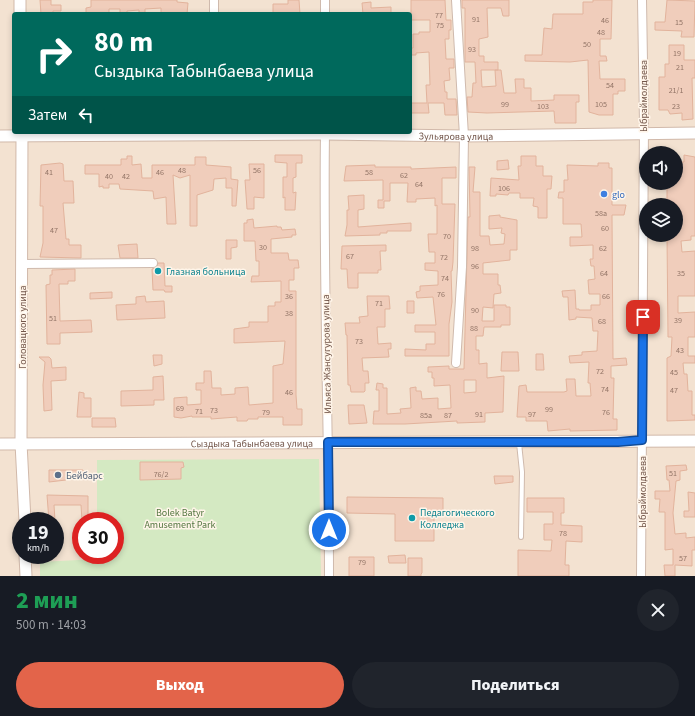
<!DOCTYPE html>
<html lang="ru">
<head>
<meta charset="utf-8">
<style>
  :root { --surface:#171b24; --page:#20242c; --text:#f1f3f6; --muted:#9ea1a6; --accent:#e3644a }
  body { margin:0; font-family:"Source Sans 3",sans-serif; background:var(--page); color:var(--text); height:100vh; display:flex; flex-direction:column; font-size:15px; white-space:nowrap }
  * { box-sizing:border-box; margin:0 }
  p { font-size:13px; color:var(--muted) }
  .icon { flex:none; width:22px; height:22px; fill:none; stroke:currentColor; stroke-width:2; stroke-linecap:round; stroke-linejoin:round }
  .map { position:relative; height:576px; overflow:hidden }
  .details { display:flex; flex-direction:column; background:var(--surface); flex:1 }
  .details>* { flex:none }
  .guide { position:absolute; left:12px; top:12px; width:400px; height:122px; border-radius:4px; box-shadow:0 2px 6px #0003; background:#00695c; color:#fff; overflow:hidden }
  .buttons { position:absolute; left:639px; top:146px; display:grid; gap:8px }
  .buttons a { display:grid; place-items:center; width:44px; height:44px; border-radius:50%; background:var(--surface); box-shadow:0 2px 6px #0003; font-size:20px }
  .speed { position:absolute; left:12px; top:512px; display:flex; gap:8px; font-size:20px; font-weight:700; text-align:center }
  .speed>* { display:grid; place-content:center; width:52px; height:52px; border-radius:50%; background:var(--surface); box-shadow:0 2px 6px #0003; line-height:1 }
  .speed small { font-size:10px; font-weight:400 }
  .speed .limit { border:6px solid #d22; background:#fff; color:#111 }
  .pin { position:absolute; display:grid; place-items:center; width:34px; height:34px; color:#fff; margin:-17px; border-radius:8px; box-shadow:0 2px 6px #0006 }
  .me { position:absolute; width:44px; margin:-22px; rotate:0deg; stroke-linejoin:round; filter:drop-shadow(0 0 3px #0008) }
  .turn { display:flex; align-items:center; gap:14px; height:84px; padding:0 16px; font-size:18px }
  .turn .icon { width:52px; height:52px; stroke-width:2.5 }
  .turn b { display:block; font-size:28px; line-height:34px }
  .then { display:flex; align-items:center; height:38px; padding:0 16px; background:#0003; gap:8px; font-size:15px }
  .round { display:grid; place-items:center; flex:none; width:42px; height:42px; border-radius:21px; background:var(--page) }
  .summary { display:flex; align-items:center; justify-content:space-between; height:68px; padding:0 16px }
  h1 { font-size:24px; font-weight:800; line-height:30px; color:#1e9e55 }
  .action { display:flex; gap:8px; margin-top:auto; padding:8px 16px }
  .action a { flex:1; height:46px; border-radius:24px; background:var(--accent); color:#fff; font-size:16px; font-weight:800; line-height:46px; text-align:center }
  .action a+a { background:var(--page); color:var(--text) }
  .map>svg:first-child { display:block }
  .residential { fill:#f3e2d1; fill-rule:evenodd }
  .green { fill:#d4e9c2 }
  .building { fill:#f0cdbb; stroke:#e2b39c; fill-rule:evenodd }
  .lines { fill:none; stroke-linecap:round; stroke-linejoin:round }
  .lane-casing { stroke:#cfbaad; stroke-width:6 }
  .street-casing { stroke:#cfbaad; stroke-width:10 }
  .secondary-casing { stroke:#d1b9aa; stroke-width:13 }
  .lane { stroke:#fff; stroke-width:4 }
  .street { stroke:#fff; stroke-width:8 }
  .secondary { stroke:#fff; stroke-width:11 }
  .route-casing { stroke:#114b97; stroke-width:10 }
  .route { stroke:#1a73e8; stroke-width:7 }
  .shop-dot { fill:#3f7fe0; stroke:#fff5e9; stroke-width:1.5 }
  .culture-dot { fill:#0f9aa8; stroke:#fff5e9; stroke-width:1.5 }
  .service-dot { fill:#5c6f8a; stroke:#fff5e9; stroke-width:1.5 }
  .labels { text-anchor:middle; stroke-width:3; stroke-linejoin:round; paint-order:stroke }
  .number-label { font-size:8px; fill:#927466 }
  .street-label { font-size:10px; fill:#73564a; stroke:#fff5e9 }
  .shop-label { font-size:10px; fill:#366cbe; stroke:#fff5e9; text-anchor:start }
  .culture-label { font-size:10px; fill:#0d838f; stroke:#fff5e9; text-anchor:start }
  .service-label { font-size:10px; fill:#4e5e75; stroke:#fff5e9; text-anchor:start }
  .park-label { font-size:10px; fill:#557842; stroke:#fff5e9 }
</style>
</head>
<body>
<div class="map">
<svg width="695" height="576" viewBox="0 0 695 576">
  <rect width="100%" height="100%" fill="#fcf1e3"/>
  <path class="residential" d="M0 0H695V576H0ZM14 14H410V132H14ZM646 153H676V183H646ZM646 205H676V235H646ZM21 521H55V555H21ZM81 521H115V555H81Z"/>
  <path class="green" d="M319 459 321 576H40V562L98 559V555H115V521H97V460Z"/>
  <path class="building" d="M40 0H51V5H61V11H53V14H41Z
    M91 0H177V2L188 3 187 14H162L161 13V8L145 9V14H139V10L127 11V14H120V9H109V14H86V8L91 7Z
    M288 0H299L300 14H273V4H288Z
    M411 0H445L446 20H451V30H449V39H445L446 59H454V68H449L450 80 444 81 445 92H447V99H456L457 115H445L444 103H428L429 113H410V103H427L426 85H430L429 52 416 53V55H410V48H413V34H419V32H430V20H411Z
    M462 0H509V16H503L501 8H487L488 37 479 39V56H484V62H498V70H481L482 87 496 86 495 70H501L504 93H516L515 79H524V88H531V101L554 100V95H579V102H576V123H555L554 111 487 113 468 112 467 97H472L473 83H476L475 62H465V8H462Z
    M593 0H612L611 39H600V56H606L607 61H599L600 79H625V91H618V94H613V115H599L589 112 588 60 570 62 525 61V55H542L544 28 552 29 553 14H583V2H593Z
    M667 0 695 1 694 37H681L682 31 655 30V22H665Z
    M371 2V8L391 7V14H363L362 3Z
    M669 45H684V60H695V78H692L693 119 682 120V113L670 114 668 110H659V77H665V64H669Z
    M275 155H302V163H296V177L293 178V193L296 192 295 210H285V197L283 198V177H287V163L275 162Z
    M684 155 695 157V236H691V240L681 241 682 252 695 251V296H678V313L695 312V337H688V356H695V363H683L684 374H687L688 391H692V415H695V420L667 421V358L671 356 672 337H668L667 235H676V205L667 202V183H676V162H684Z
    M127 156H132V165L141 164 142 178H152V165H195V157H206V165L231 167V179L238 180 236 206H232V188H226V178L214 179 213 190 197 195V226H190V175L180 178 173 175 176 224H167L166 197 154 199 153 191 120 189 119 184H109V188H103V186L99 187V174H85V165H121V159H127Z
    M521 156H536V166H543V176H552L551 189H547V218H538V207L533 206 534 198H520V193H509L508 195 496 194V196H490L491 178 519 180 518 166H521Z
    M508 160 509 169 497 170V161Z
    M60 163 63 164 64 181H73L74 203H63L66 239H69V245H81V258L40 257 43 243V206H40L41 165Z
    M598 163H609V168H612V205H626L624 215H612L613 359 626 358 627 365 611 366V378H614L613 419H617V430L570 431V429L548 431 547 421H526V417H517L519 386 526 385 527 392H564L567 391 566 379H575L576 396H591L590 383H588L589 362 570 363 569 356 582 355V352L597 351 598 331H593L592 318 576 317V319L569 320 568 297H563L562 291 575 290 576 309H579V310H591V305H600V294H589L588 280 595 279 594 266H591L590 259H593V245L570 246V237H582L581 224H563V198H558L559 192H564V180H568L567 165 598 166Z
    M249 164H264V198L254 197V209H247L245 180H250Z
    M375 165V167H411V169L456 167V178H442V204H455L453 262 452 271H451L452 302 449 324V356H405V349L426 350V344H435V332H415V325H436L433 297 417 298 416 292 420 291V286L438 285V271L425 270V263H435V252H429L428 234H437V205L435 206V198L416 199V202H407L408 183H390V201H384V208H378V200H383V180L344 181 346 166Z
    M469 167H475L473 192H480V236H489L490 245 504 244 505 234 501 233 502 228 489 229V216L500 215V217L517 220V250H510V260L483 263V274H498V285H500L501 293 494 294 493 308 483 307 482 321H494V305H506V307H510V325H501V327H484L483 336H476V350H479V364L487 363V378L504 376 503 412 485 413V422L457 423V421L405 424H373L374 411H379V390H376L377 383 383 384V388H387V414L401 413 400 409 411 408 410 388 416 387V391H421L422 399 438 398V409L451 408 450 385 434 386V378H432V372H428V367L449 366V369H464L468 217H470ZM464 380H476V392L464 393Z
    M364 195V209L358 210V227L411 223V231H387V233H380V235L345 236 347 225V210H349L348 196Z
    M253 219 254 228 277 226V227H281L282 230 295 229 296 235H292V237L271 239V253H288L289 260H298L299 268H294V280H289V291H296V395L297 409H302V425H283V417H258V419H248L247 421H237V417L211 419V417H192V416L181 418 174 417V398L187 397V405L201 404V390H196V383H204V371H211L212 388H221V395L235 394V388L248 387 249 405 273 403V366L283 364 285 341 234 343V329L249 327V322H268V306H275V302H281V281L251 282 252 276H259V261H256L255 241H244V223H247V220Z
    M226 240H237V247L231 248V259H226Z
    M137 244 138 258H120L118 245Z
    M386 245V251H380L381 270H378V273H358V288H348L347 269H341L342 246Z
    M158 263H164L165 286H172V292H165L164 290H153L152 269 156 268Z
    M75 269V281H68V284H59L60 321 91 320 92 332 60 333V344H47L46 285 50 284V275H52V270Z
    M112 292V298L90 299V293Z
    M145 296 146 302 164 301 165 318 117 320 116 305 136 304V297Z
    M367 296H389L390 309H385V327H377L378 344 391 343V349H388L389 357 362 358 363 371H368L369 383H365V391L364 392H351L350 385H348L347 335H346L345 323H360L359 317 368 316Z
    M407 301H414V313H407Z
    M502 352H518L519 371H501Z
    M536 354H543L544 370H536Z
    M153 355H162V364L154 366Z
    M39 357H49L51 359 52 368 66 367V380L51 381 52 410 44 411 43 385 45 362Z
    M163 376 164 400H154V405L121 406V391L153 390V377Z
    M79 392 84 393V398H91V417H77Z
    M348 405H364L367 423 349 424Z
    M92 418H115L116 427H92Z
    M140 462H183L184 467 181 468V479L140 480Z
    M686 465 687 470 680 471V480L676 481 673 513 675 534 686 533V538L695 537V550H692V566L675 565V576H665L664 565H673V549L665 550V512H659L660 499H655V491H670L669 480H667L666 466Z
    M49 470H83V478L66 477V480L49 482Z
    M494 476H513V482L495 484Z
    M688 492 695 493V517H684V511H689Z
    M47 495 88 496V521H82L81 505H54L55 521H49Z
    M347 497 443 498V515H434V541H395V514L347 513Z
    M527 498H564V513H561V525L582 526V542L566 541 565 565H569V576H518V550L551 551 552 540H544V524H553V512H527Z
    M405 555 406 563H389L388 556Z
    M349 557H374V576H349Z
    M408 558H422V573L421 574V576H408Z"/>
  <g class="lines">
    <g class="lane-casing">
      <path id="lane" d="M519 443 522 472 521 537"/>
    </g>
    <g class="street-casing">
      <path id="street" d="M325 0V14
        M456 0 464 136 462 267 456 363
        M214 14V0
        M325 132C323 280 329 428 329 576
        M23 264 153 263
        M641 576 644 124 642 0"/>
    </g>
    <g class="secondary-casing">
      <g id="secondary">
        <path d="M20 0V14"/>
        <path d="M22 132 21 443 25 521"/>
        <path id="s1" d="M0 136 325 134 464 136 695 133"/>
        <path id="s2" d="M0 444 695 441"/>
        <path d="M25 555 26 576"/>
      </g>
    </g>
    <use href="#lane" class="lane"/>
    <use href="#street" class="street"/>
    <use href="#secondary" class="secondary"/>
  </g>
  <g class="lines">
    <g class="route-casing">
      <path id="route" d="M329 530 328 442H618L642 440 643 317"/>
    </g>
    <use href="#route" class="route"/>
  </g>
  <circle class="shop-dot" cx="604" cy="194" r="4"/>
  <g class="culture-dot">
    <circle cx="158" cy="271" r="4"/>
    <circle cx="412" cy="518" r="4"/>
  </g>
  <circle class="service-dot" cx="58" cy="475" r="4"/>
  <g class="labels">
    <g class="number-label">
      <text x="439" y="18">77</text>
      <text x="476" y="22">91</text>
      <text x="605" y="23">46</text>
      <text x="679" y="25">15</text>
      <text x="440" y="28">75</text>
      <text x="601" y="35">48</text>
      <text x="587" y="47">50</text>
      <text x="472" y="52">93</text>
      <text x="677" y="56">19</text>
      <text x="680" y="70">21</text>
      <text x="610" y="88">54</text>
      <text x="676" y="93">21/1</text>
      <text x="505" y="107">99</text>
      <text x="601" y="107">105</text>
      <text x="543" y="109">103</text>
      <text x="676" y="109">23</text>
      <text x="182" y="173">48</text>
      <text x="257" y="173">56</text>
      <text x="49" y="175">41</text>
      <text x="160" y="175">46</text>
      <text x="369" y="175">58</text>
      <text x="404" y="178">62</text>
      <text x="109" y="179">40</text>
      <text x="126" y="179">42</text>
      <text x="419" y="187">64</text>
      <text x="504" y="191">106</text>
      <text x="601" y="216">58а</text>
      <text x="605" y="231">60</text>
      <text x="54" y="233">47</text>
      <text x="447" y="239">70</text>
      <text x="263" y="250">30</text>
      <text x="475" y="251">98</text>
      <text x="603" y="251">62</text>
      <text x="350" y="259">67</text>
      <text x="444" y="260">72</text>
      <text x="475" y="269">96</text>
      <text x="604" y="276">64</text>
      <text x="681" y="276">35</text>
      <text x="445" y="281">74</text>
      <text x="441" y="297">76</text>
      <text x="289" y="299">36</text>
      <text x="606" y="299">66</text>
      <text x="379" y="306">71</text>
      <text x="475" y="313">90</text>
      <text x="289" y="316">38</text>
      <text x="53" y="321">51</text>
      <text x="678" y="323">39</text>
      <text x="602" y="324">68</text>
      <text x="474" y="331">88</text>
      <text x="359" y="344">73</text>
      <text x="680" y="353">43</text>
      <text x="600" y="374">72</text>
      <text x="674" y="375">45</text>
      <text x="605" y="392">74</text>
      <text x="674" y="393">47</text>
      <text x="289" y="395">46</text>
      <text x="180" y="411">69</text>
      <text x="549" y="412">99</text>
      <text x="214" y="413">73</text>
      <text x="199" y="414">71</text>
      <text x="266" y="415">79</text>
      <text x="606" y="415">76</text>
      <text x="479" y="417">91</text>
      <text x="532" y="417">97</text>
      <text x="426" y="418">85а</text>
      <text x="448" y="418">87</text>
      <text x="673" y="476">51</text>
      <text x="161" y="477">76/2</text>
      <text x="563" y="536">78</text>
      <text x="683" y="561">57</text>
      <text x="362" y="565">79</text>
    </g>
    <g class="street-label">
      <text transform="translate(643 96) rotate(-90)" y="4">Ыбраймолдаева</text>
      <text dy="4" stroke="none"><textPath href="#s1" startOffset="456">Зульярова улица</textPath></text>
      <text transform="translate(22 327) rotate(-90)" y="4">Головацкого улица</text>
      <text transform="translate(326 354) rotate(-91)" y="4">Ильяса Жансугурова улица</text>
      <text dy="4" stroke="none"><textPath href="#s2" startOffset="252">Сыздыка Табынбаева улица</textPath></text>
      <text transform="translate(642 492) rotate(-90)" y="4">Ыбраймолдаева</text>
    </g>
    <g class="shop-label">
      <text x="612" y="198">glo</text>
    </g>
    <g class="culture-label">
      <text x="166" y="275">Глазная больница</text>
      <text x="420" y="516">Педагогического<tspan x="420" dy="12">Колледжа</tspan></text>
    </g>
    <g class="service-label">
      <text x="66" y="479">Бейбарс</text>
    </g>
    <g class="park-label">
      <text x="180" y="516">Bolek Batyr<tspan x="180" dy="12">Amusement Park</tspan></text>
    </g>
  </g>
</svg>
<div class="buttons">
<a><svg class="icon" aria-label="sound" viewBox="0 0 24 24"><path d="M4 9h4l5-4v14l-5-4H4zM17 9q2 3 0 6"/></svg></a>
<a><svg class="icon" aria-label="layers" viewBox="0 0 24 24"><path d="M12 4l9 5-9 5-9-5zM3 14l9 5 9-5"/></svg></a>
</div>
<div class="speed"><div>19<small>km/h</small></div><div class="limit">30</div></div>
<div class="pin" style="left:643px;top:317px;background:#d93025"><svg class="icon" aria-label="arrive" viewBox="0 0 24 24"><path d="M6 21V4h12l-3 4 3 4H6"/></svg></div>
<svg class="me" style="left:329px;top:530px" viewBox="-20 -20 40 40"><circle r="17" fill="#1a73e8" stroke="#fff" stroke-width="3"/><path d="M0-11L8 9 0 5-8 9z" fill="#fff"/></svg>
<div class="guide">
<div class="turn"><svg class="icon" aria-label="right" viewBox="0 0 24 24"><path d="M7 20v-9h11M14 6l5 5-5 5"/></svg><div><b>80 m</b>Сыздыка Табынбаева улица</div></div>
<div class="then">Затем<svg class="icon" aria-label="left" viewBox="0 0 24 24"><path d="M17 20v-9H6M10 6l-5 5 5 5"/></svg></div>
</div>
</div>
<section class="details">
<div class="summary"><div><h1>2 мин</h1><p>500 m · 14:03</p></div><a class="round"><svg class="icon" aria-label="close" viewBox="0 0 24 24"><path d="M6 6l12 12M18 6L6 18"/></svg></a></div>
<div class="action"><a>Выход</a><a>Поделиться</a></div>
</section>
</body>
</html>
